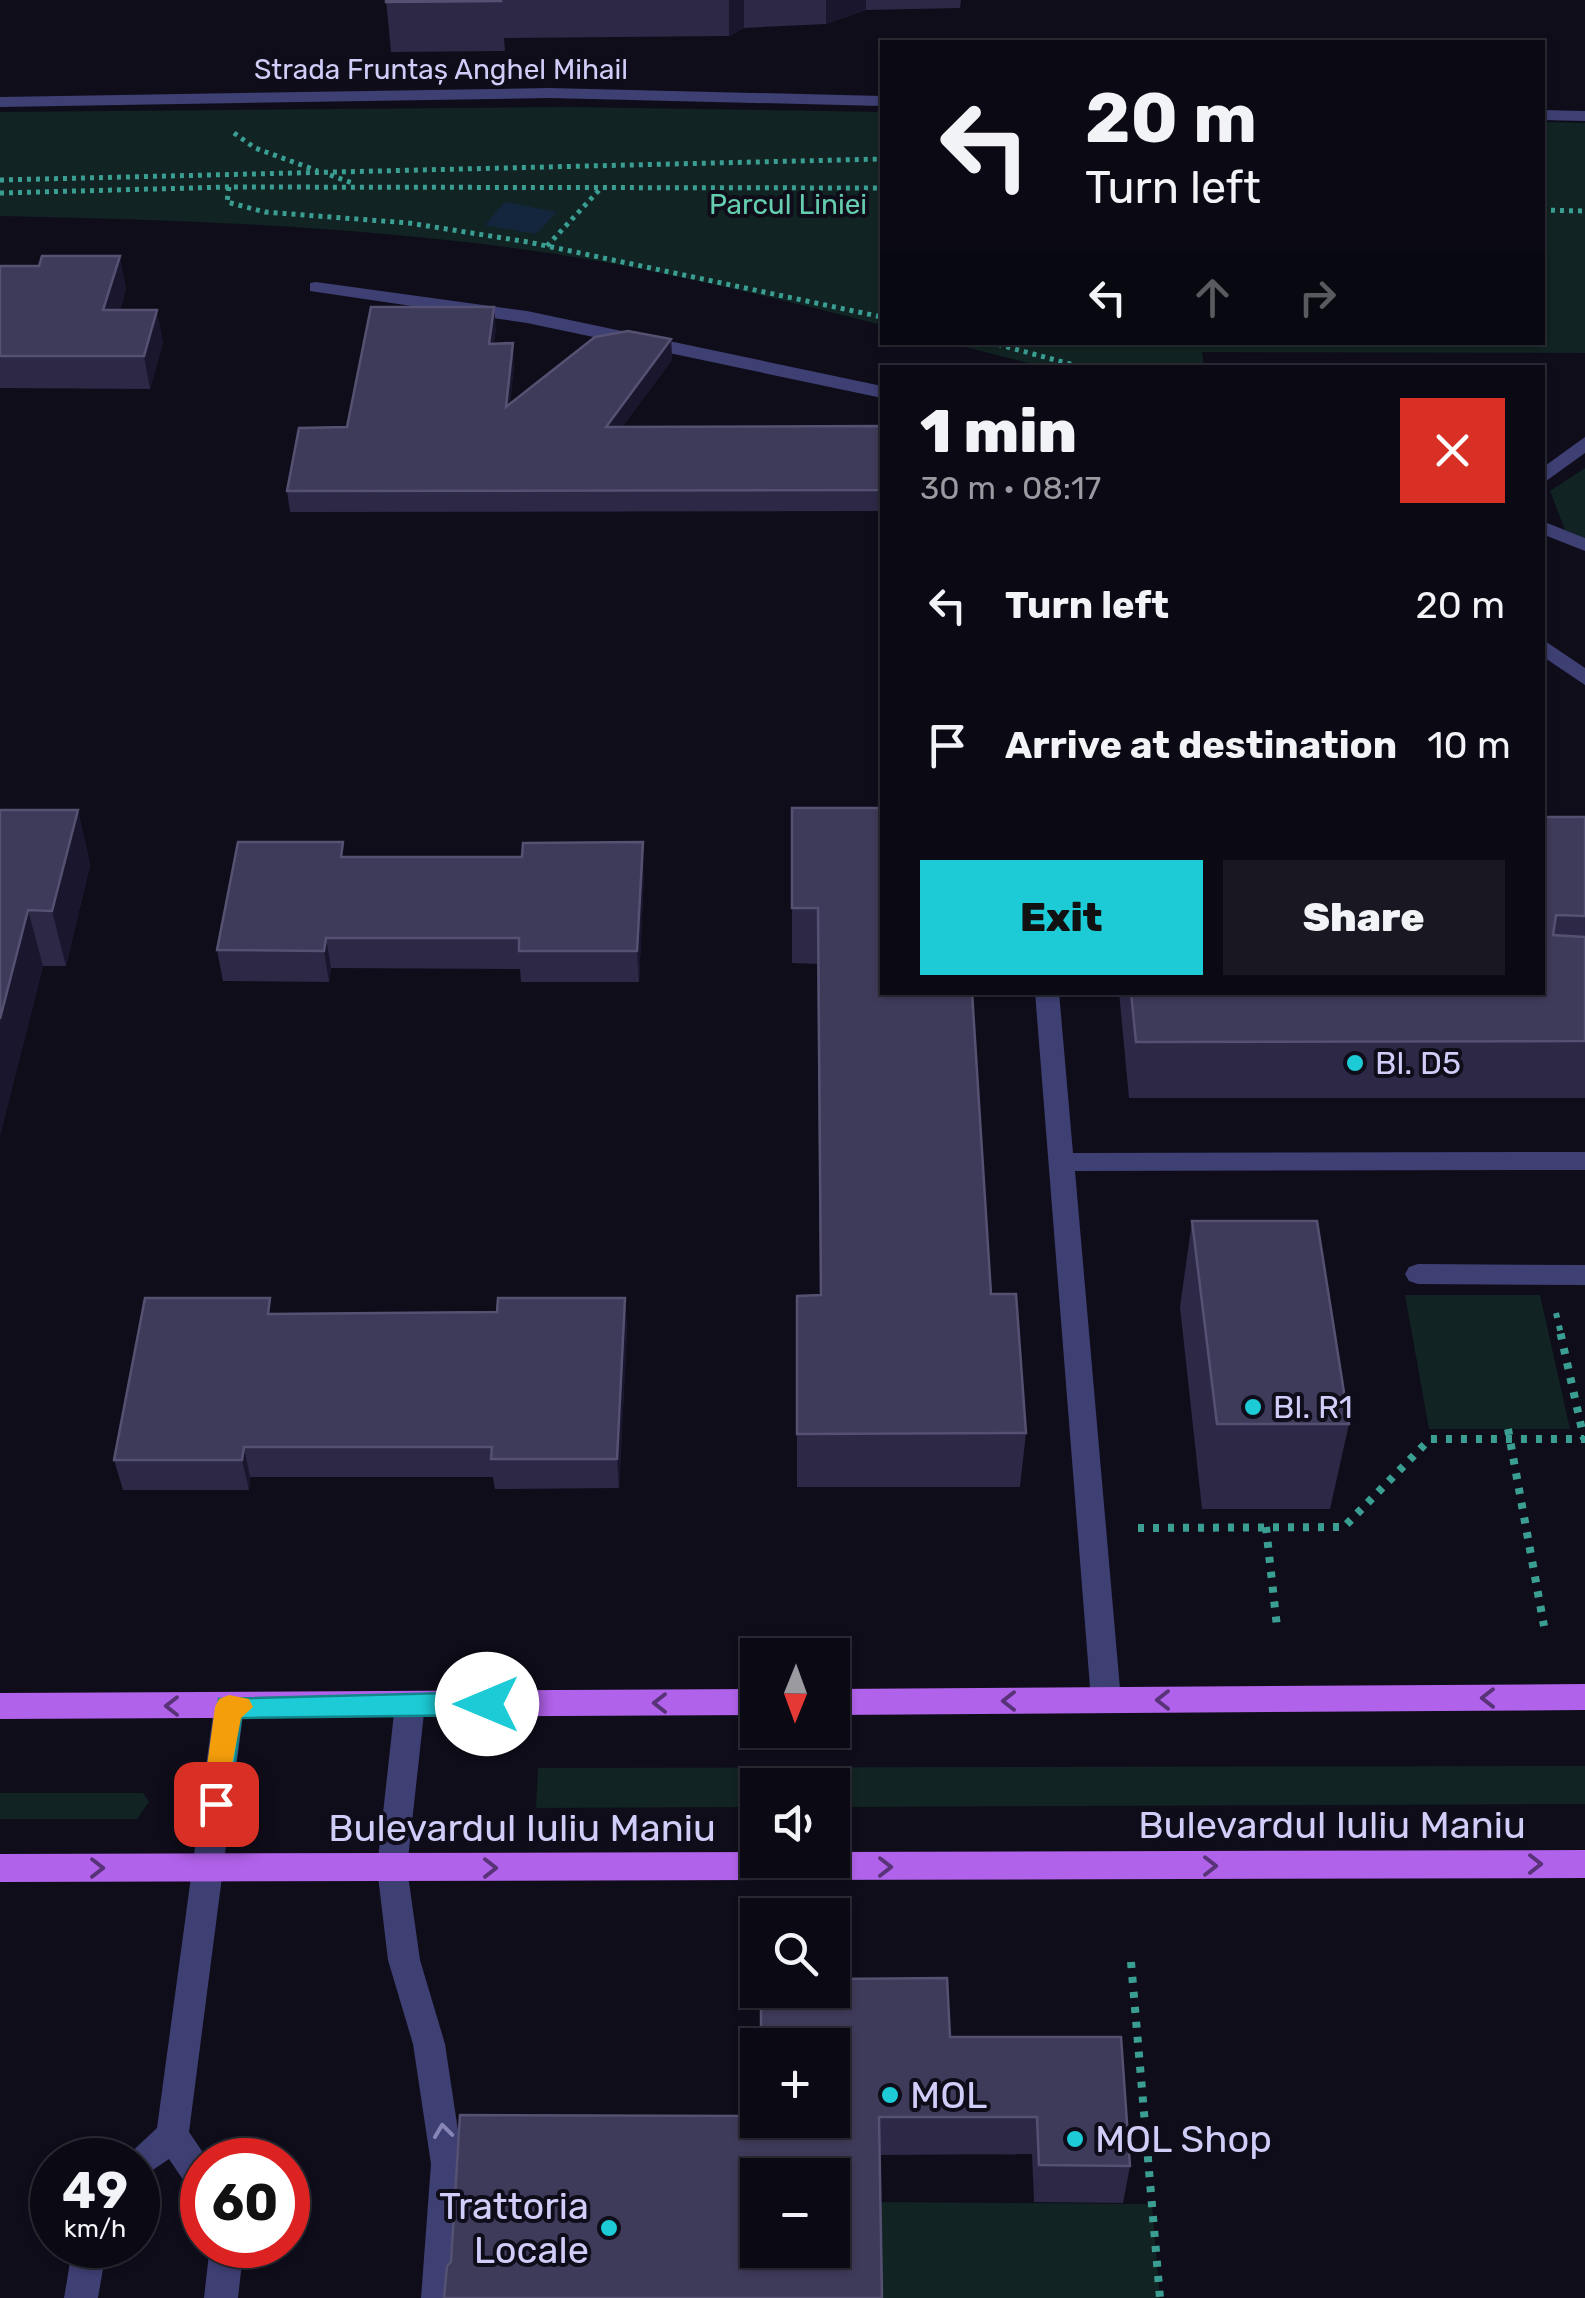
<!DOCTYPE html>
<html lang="en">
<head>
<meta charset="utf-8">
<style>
  :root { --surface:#0b0a14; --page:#191822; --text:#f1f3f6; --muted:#9a9aa0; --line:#2b2b34; --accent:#1ccbd5 }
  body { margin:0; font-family:Rubik,sans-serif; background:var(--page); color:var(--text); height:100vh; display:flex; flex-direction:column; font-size:38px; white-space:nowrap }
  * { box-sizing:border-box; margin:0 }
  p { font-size:32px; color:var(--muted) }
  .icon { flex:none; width:55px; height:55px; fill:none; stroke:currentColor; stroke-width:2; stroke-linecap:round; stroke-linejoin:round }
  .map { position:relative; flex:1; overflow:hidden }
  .sheet { position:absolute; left:880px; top:365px; width:665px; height:630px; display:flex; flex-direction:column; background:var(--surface); border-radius:0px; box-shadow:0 2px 8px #0004,0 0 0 2px var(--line) }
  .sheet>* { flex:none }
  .top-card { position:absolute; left:880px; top:40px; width:665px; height:305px; border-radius:0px; box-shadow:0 2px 8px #0004,0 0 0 2px var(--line); background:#0b0a14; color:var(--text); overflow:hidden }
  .needle { width:65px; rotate:181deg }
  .buttons { position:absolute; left:740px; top:1638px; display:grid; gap:20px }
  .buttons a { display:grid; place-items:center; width:110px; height:110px; border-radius:0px; background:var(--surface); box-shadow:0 2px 8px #0004,0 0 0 2px var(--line); font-size:50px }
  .speed { position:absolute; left:30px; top:2138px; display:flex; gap:20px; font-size:50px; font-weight:700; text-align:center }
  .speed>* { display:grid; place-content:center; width:130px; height:130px; border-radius:50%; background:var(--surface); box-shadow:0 2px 8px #0004,0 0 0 2px var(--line); line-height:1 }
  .speed small { font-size:25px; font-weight:400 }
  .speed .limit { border:15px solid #d22; background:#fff; color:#111 }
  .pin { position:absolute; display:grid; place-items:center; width:85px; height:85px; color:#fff; margin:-42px; border-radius:20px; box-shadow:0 5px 15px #0006 }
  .me { position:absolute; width:110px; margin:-55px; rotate:270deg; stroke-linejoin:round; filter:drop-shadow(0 0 8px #0008) }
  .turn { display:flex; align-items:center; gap:35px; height:210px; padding:0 40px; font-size:45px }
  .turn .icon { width:130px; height:130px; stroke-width:2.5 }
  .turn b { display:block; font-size:70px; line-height:85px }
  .lanes { display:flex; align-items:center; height:95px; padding:0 40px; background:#0003; justify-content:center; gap:50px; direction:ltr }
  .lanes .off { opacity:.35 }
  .round { display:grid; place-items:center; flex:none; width:105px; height:105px; border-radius:0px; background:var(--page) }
  .summary { display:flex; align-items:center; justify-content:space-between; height:170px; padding:0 40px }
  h1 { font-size:60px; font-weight:800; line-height:75px }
  .button { display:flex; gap:20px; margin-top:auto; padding:20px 40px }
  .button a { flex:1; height:115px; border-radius:0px; background:var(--accent); color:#111; font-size:40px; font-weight:800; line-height:115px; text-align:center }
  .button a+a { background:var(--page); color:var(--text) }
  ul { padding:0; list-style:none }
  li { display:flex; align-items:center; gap:30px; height:140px; padding:0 40px }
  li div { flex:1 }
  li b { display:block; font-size:38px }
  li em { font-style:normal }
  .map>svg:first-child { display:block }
  .green { fill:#112322 }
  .water { fill:#13263e }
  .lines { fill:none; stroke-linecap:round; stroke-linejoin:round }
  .path-far2 { stroke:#3b9e93; stroke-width:5; stroke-dasharray:4 5; stroke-linecap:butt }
  .path-far1 { stroke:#3b9e93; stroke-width:6; stroke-dasharray:5 8; stroke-linecap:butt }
  .path { stroke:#3b9e93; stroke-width:8; stroke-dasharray:6 9; stroke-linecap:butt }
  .service { fill:#3e3f73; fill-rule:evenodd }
  .minor { fill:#3e3f73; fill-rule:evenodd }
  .primary { fill:#b162ea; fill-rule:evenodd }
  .wall { fill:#2c2846 }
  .shaded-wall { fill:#19162d }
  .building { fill:#3e3a59; stroke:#555172; stroke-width:2.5; fill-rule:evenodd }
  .oneway { stroke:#583378 }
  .oneway2 { stroke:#8786b6 }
  .route { fill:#1ccbd5; stroke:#12848a; stroke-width:2.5 }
  .slow { fill:#f59e0b }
  .poi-dot { fill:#1ccbd5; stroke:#0f0d1a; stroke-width:4 }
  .labels { text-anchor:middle; stroke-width:8; stroke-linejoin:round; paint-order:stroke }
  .far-street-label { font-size:28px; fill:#d0cdf8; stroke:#0f0d1a }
  .far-park-label { font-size:28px; fill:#64ceae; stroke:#0f0d1a }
  .poi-label { font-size:32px; fill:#d0cdf8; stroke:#0f0d1a; text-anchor:start }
  .near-street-label { font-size:38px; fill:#d0cdf8; stroke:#0f0d1a }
  .near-poi-label { font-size:38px; fill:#d0cdf8; stroke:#0f0d1a; text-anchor:start }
</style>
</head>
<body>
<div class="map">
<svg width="1585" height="2298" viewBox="0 0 1585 2298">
  <rect width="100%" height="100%" fill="#0f0d1a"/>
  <path class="green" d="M570 107 882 112V325C774 298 666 271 555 254 372 226 184 220 0 216V112Z
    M1543 122 1585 123V353L1202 352 1204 367H1043L950 343 1542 342Z
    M1585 468V538L1565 530 1550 491Z
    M1405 1295H1540L1570 1429H1429Z
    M1585 1766V1804L833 1807 832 1785H758L757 1807 536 1808 538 1768Z
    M0 1793H143L149 1802 137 1819H0Z
    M878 2202 1152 2204 1160 2298H880Z"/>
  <path class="water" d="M505 202 557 212 536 234 485 225Z"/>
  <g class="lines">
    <path class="path-far2" d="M234 133 255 148 318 171
      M330 175 355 184
      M0 180 882 159
      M229 187 227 202 265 212 409 223 528 242 882 317
      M0 193 229 187 882 188
      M1542 210 1585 211
      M547 246 602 187
      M989 342 1085 368"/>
    <path class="path-far1" d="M1556 1313 1561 1334"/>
    <path class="path" d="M1508 1429 1544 1626
      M1266 1527 1277 1627
      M1138 1528 1344 1527 1430 1439H1584L1560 1331
      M1131 1962 1160 2298"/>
    <path class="service" d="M316 282 527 311 882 386V398L527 323 310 291V283Z
      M1542 639 1585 668V685L1542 656Z
      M1035 992H1059L1073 1153 1585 1152V1170L1075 1171 1121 1700 1116 1709 1106 1713 1096 1709 1091 1700Z
      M1418 1264 1585 1265V1285L1418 1284 1409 1281 1405 1274 1409 1267Z
      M229 1694 239 1698 244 1707 189 2132 208 2160H202V2195L190 2190 169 2159 138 2180V2160H123L157 2128 214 1707 219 1698Z
      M73 2245H107L98 2298H64Z
      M210 2245H244L238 2298H204Z"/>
    <path class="minor" d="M549 88 882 96V106L549 98 0 107V97Z
      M1542 110 1585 111V121L1542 120Z
      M1585 437V453L1542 484V468Z
      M1542 521 1585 538V551L1542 534Z
      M410 1691 420 1695 425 1704 407 1868 420 1960 445 2044 463 2164 455 2298H421L431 2164 413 2044 388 1960 377 1868 395 1704 400 1695Z"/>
    <path class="primary" d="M1585 1684V1710L832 1715V1689Z
      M758 1689V1715L0 1719V1693Z
      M1585 1850V1878L0 1882V1854L758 1852V1860H832V1852Z"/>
  </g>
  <path class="wall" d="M386 0H961L960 8 866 10 826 24 744 28 729 36 504 38 505 51 391 52Z
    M0 266 126 288 120 310 163 342 150 389 0 388Z
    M496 328 494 343 514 364 510 404 671 339 672 360 622 427 882 426V511L290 512 287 491 347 427Z
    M792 808 991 1294 1026 1433 1020 1487H797V1296L820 1295 817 964 792 963Z
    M0 810H78L90 865 66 966H43L0 1135Z
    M1542 817H1585V1098H1129L1119 992H1542Z
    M345 857 644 873 639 982H521L520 969 331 968 329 982 223 981 217 950Z
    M1192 1221 1349 1424 1330 1509H1202L1180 1307Z
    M625 1298 627 1329 619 1488 495 1489 493 1477H250L249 1490H123L114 1460 273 1314 497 1312Z
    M950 2037 1130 2166 1123 2203 1034 2202 1032 2154 879 2155 451 2262 758 2120Z"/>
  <path class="shaded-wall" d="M729 0H744V28L729 36Z
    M826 0H866V10L826 24Z
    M120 256 126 288 110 342 103 310Z
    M494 307 496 328 491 364 489 344Z
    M157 310 163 342 150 389 144 356Z
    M671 339 672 360 607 448 606 427Z
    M513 343 514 364 508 428 506 407Z
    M78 810 90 865 66 966 52 911Z
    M643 842 644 873 639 982 637 951Z
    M28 910 43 966 0 1135V1019Z
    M326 938 331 968 329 982 324 951Z
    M625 1298 627 1329 619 1488 617 1459Z
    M244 1447 250 1477 249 1490 242 1460Z"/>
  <path class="building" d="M386 0H501V1L386 2Z
    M42 256H120L103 310H157L144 356H0V266H39Z
    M371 307H494L489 344 513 343 506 407 595 337 628 331 671 339 606 427 882 426V490L287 491 299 428 347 427Z
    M792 808H882V992H972L991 1294H1016L1026 1433 797 1434V1296L821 1295 818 908H792Z
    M0 810H78L52 911 28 910 0 1019Z
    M1542 817H1585V916L1556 915 1553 935 1585 937V1041L1136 1042 1131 992H1542Z
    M238 842H343L341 857H522L523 843 643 842 637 951H519V938H326L324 951 217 950Z
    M1192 1221H1317L1349 1424H1217Z
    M145 1298H270L268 1314 497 1312 498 1298H625L617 1459H491L492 1447H244L242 1460H114Z
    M947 1978 950 2037H1121L1130 2166 1039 2165 1037 2117H879L882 2298H444L447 2266 451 2262 460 2115 758 2116V2120H832V2045H761V1990H832V1979ZM758 2175H832V2250H758Z"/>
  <defs><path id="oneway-chevron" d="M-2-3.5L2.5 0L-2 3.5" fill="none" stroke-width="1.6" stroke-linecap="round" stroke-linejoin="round" transform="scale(2.5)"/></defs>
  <g class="oneway">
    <use href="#oneway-chevron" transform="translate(1488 1698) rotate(180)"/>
    <use href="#oneway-chevron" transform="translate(1163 1700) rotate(180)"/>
    <use href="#oneway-chevron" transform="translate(1009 1701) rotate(180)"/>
    <use href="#oneway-chevron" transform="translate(660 1703) rotate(180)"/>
    <use href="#oneway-chevron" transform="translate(172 1706) rotate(-180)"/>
    <use href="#oneway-chevron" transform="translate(1535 1864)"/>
    <use href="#oneway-chevron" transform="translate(1210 1866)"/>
    <use href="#oneway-chevron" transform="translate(885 1867)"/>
    <use href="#oneway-chevron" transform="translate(97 1868)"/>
    <use href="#oneway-chevron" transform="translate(490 1868)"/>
  </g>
  <use class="oneway2" href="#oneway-chevron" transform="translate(443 2131) rotate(-97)"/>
  <path class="route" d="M487 1692 496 1696 500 1704 496 1712 487 1715 241 1718 229 1804 225 1812 216 1816 206 1812 202 1804 219 1699Z"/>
  <path class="slow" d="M229 1695 249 1699 253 1707 241 1718 230 1775H211L207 1766 215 1707 219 1699Z"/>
  <g class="poi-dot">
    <circle cx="1355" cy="1063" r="10"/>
    <circle cx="1253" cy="1407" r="10"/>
    <circle cx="890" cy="2095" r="10"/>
    <circle cx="1075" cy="2139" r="10"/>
    <circle cx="609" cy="2228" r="10"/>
  </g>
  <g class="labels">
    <g class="far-street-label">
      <text x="441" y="79">Strada Fruntaș Anghel Mihail</text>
    </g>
    <g class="far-park-label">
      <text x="788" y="214">Parcul Liniei</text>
    </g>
    <g class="poi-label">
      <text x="1375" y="1074">Bl. D5</text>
      <text x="1273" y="1418">Bl. R1</text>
    </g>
    <g class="near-street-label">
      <text x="1332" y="1838">Bulevardul Iuliu Maniu</text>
      <text x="522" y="1841">Bulevardul Iuliu Maniu</text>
    </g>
    <g class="near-poi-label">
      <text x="910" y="2108">MOL</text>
      <text x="1095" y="2152">MOL Shop</text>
      <text x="589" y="2219" text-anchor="end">Trattoria<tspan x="589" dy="44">Locale</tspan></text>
    </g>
  </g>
</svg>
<div class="buttons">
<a><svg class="needle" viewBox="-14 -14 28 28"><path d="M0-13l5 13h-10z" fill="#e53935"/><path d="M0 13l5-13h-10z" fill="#9a9aa0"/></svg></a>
<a><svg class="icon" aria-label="sound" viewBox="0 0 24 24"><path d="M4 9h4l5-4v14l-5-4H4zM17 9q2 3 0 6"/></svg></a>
<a><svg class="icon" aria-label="search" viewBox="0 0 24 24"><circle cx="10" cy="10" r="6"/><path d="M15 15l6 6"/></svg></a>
<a>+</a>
<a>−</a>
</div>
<div class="speed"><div>49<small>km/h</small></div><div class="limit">60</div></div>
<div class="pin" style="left:216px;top:1804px;background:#d93025"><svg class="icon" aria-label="arrive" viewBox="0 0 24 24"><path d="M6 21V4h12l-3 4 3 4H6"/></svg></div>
<svg class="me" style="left:487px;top:1704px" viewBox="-20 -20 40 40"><circle r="19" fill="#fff"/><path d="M0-13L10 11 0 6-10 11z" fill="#1ccbd5"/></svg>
<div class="top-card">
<div class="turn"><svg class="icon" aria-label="left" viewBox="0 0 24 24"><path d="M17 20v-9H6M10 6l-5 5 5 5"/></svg><div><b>20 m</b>Turn left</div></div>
<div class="lanes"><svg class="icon" aria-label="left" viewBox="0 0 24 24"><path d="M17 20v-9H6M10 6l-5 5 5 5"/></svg><svg class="icon off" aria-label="ahead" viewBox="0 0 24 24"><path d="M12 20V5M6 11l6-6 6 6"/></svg><svg class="icon off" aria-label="right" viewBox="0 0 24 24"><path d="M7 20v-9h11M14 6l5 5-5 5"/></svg></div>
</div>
<section class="sheet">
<div class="summary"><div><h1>1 min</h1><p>30 m · 08:17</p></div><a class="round" style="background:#d93025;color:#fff"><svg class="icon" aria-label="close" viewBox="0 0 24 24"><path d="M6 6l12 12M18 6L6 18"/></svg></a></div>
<ul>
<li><svg class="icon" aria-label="left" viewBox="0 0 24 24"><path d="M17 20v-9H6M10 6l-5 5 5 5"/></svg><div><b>Turn left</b></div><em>20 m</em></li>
<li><svg class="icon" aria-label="arrive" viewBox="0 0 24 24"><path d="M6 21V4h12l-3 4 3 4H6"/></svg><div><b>Arrive at destination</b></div><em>10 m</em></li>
</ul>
<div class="button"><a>Exit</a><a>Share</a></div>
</section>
</div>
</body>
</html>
